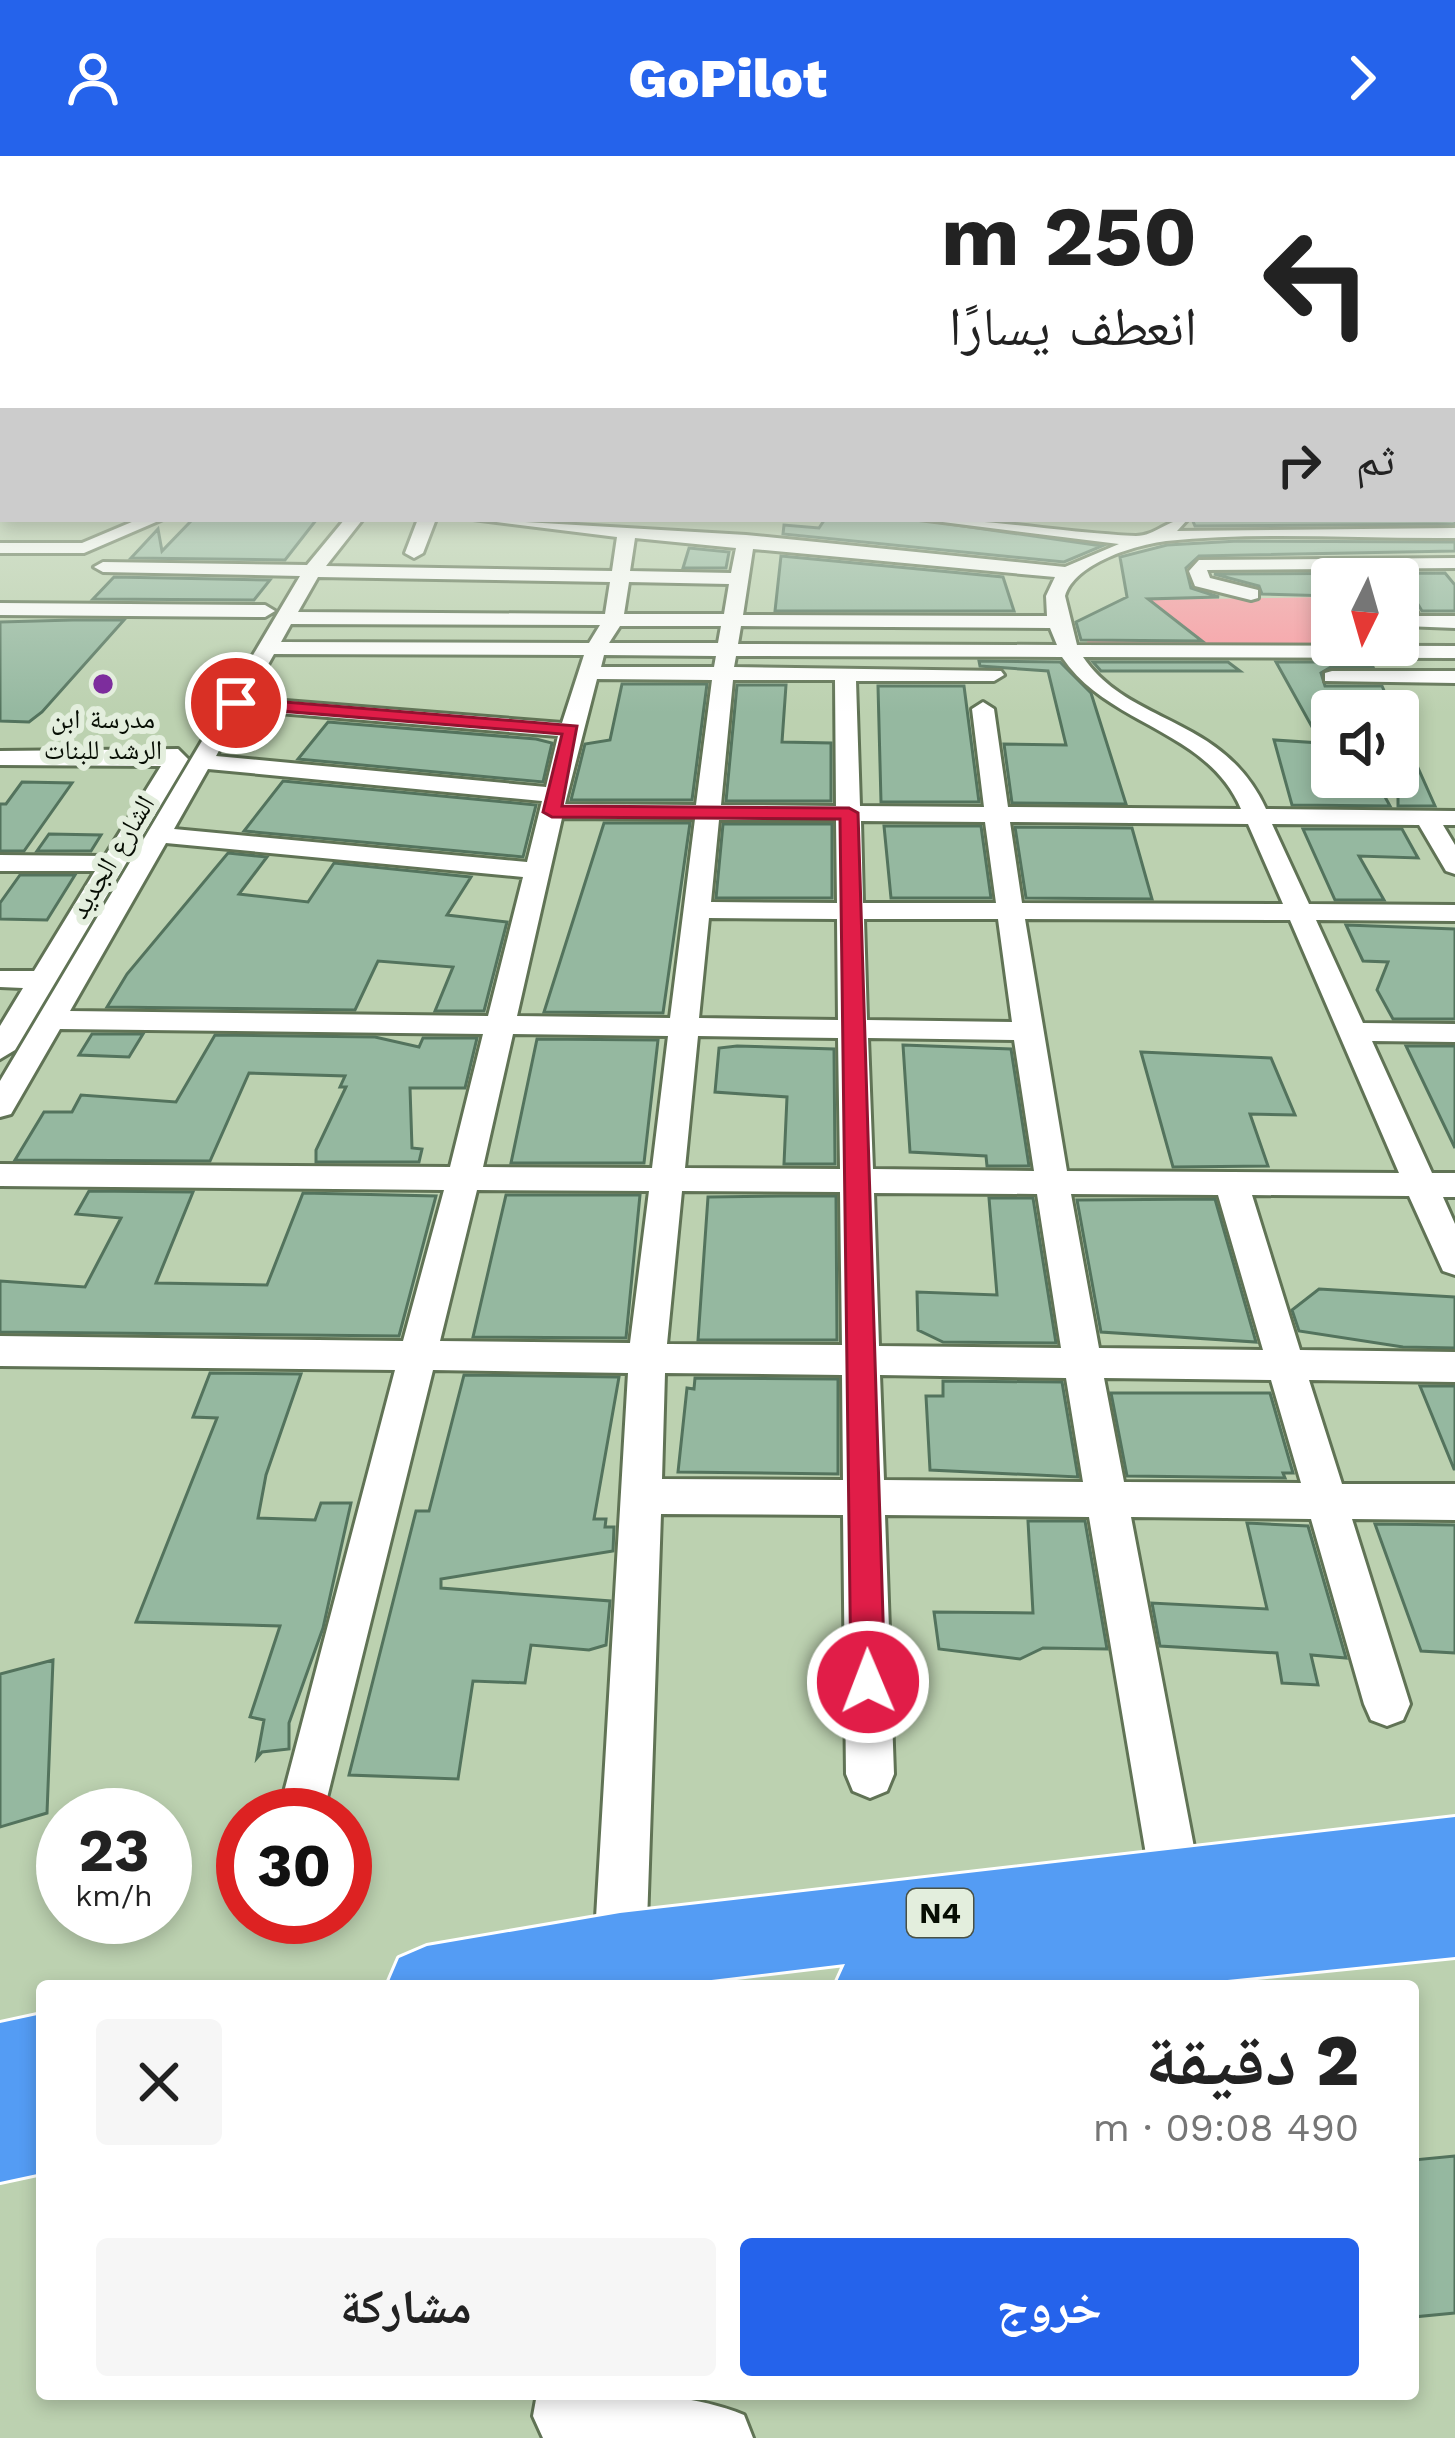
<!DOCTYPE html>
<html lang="ar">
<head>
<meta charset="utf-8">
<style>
  :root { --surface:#fff; --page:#f6f6f6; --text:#222; --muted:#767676; --accent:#2563eb }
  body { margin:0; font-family:"Work Sans","Noto Naskh Arabic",sans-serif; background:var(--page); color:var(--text); direction:rtl; height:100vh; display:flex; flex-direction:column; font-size:45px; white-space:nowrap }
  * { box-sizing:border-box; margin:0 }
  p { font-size:39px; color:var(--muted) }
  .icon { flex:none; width:66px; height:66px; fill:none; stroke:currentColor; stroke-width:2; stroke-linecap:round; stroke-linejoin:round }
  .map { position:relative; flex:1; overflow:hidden; direction:ltr }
  .sheet { position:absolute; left:36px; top:1824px; width:1383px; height:420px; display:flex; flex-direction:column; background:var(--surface); border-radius:12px; box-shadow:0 6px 18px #0003; direction:rtl }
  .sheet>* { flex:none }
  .top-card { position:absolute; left:0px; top:0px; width:1455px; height:366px; box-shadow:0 6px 18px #0003; direction:rtl; background:#fff; color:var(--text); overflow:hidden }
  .needle { width:78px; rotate:185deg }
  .fabs { position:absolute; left:1311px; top:402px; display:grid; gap:24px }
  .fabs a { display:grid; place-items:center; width:108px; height:108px; border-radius:12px; background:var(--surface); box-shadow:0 6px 18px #0003; font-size:60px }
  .speed { position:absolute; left:36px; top:1632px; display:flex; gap:24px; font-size:60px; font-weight:700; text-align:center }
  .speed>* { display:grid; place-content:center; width:156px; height:156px; border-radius:50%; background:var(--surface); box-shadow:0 6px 18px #0003; line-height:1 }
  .speed small { font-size:30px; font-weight:400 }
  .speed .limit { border:18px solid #d22; background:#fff; color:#111 }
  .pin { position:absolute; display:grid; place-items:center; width:102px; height:102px; color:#fff; margin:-51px; border:6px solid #fff; border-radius:50%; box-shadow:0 3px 12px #0007 }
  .me { position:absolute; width:132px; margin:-66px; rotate:359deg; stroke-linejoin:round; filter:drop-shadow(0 0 9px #0008) }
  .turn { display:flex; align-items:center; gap:42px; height:252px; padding:0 60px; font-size:54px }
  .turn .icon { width:156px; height:156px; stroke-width:2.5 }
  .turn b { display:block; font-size:84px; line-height:102px }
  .then { display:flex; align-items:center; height:114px; padding:0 60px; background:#0003; gap:24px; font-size:45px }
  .round { display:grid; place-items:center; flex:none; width:126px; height:126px; border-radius:12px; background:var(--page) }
  .overview { display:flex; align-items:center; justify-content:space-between; height:204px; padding:0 60px }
  h1 { font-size:72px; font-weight:800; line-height:90px }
  .action { display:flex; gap:24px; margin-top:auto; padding:24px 60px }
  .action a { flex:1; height:138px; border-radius:12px; background:var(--accent); color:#fff; font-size:48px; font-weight:800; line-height:138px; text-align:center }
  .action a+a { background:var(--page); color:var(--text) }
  header { display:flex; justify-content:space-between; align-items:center; height:156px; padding:0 60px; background:var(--accent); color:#fff; font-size:54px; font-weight:800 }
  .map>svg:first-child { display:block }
  .green { fill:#fc99a2 }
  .building { fill:#95b8a0; stroke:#53735d; stroke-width:3 }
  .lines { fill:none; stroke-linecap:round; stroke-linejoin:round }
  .minor-casing { stroke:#607355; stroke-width:6 }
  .major-casing { stroke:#fff; stroke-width:6 }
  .highway-casing { stroke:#fff; stroke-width:6 }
  .minor { fill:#fff; fill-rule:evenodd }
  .major { fill:#98c4f8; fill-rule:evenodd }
  .highway { fill:#549cf4; fill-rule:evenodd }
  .route { fill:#e11d48; stroke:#92132f; stroke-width:3 }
  .poi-dot { fill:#7d2d9d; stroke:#e3eedd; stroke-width:4.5 }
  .labels { text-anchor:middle; stroke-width:12; stroke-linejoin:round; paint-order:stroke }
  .far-poi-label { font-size:27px; fill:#070e04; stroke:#e3eedd }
  .far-street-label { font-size:27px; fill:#070e04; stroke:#e3eedd }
  .shield { fill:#e3eedd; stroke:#495145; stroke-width:3 }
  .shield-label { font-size:30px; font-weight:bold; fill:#070e04 }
</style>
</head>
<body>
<header><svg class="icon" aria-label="forward" viewBox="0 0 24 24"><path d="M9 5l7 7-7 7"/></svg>GoPilot<svg class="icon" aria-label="person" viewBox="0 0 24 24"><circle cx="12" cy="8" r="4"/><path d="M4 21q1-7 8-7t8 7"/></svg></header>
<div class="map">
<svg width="1455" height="2282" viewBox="0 0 1455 2282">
  <rect width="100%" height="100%" fill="#bcd1b0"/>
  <path class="green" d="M1332 441V489L1358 494 1088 493 1085 472 1137 444Z"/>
  <path class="building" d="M193 363H317L285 404 131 402 158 373 162 395Z
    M825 363H915L1102 390 1064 406 783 378 784 369 819 372Z
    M1192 363H1455V368L1195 370Z
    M1238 385 1455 386V395L1199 400 1186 412 1191 432 1219 441 1148 443 1202 485 1081 484 1076 466 1127 441 1120 401 1167 389Z
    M689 392 729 396 726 412H683Z
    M781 400 1003 421 1014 455H775Z
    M1445 417 1455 429V455H1422L1410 435 1398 432V423L1374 419 1332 420V440L1262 438 1259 430 1214 418Z
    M114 421 270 424 254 444 93 443Z
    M73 464H124L42 556 29 566 0 565V466Z
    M979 505 1060 506 1091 537 1126 648 1012 647 1004 588 1066 589 1048 515 980 510Z
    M1093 506H1228L1240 515H1101Z
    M1276 506H1371L1373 511H1331L1321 517 1325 530H1382L1393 555H1332V627L1378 628 1390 650 1292 649 1274 584 1321 587Z
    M622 528H707L692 644H571L585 588 610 584Z
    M737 529H786L782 586 831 587V645H726Z
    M878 530H964L979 646H881Z
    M328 566 536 583 552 587 543 626 298 603Z
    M1398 567 1435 650H1398Z
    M283 625 536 649 523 701 244 675Z
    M22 626 72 627 24 695H0V648H6Z
    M604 667H690L663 857 544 856Z
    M723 668H832V742H716Z
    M884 670H981L991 742H891Z
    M1015 671 1132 672 1152 743 1026 742Z
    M1303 673H1402L1418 702 1359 700 1384 744H1335Z
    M49 678 101 679 91 695H37Z
    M228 697 267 701 239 738 308 746 334 707 471 721 447 759 507 766 484 855H435L453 811 378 805 355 854 107 851 127 818Z
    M20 719H75L47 764 0 763V747Z
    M1346 769 1455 773V863H1393L1377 834 1388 806 1363 805Z
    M92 878H143L129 901 79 899Z
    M215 879 375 881 419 891 423 882H477L465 932H410L412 992 422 993 419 1006H316V994L346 931H340L345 920 249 917 210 1005 15 1004 44 956H72L81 939 176 946Z
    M537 883 658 884 644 1007H511Z
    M903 889 1011 893 1029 1010H987L986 1000 910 996Z
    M737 890 834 893 835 1008H784L787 941 715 936 719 892Z
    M1406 890H1455V992Z
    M1141 896 1271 902 1295 959 1250 958 1268 1010 1173 1011Z
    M89 1035 193 1036 156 1127 267 1129 303 1037 436 1040 399 1180 0 1176V1125L85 1131 121 1062 76 1058Z
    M506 1039H640L626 1182 473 1181Z
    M782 1040H836L837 1184H698L708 1041Z
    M989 1042H1033L1056 1187 943 1186 918 1174 917 1136 997 1139Z
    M1215 1043 1256 1186 1101 1176 1077 1044Z
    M1319 1133 1455 1141V1192L1403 1191 1299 1175 1292 1154Z
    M210 1217 301 1218 266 1319 258 1362 315 1364 321 1347H351L323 1472 289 1567V1593L262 1596 257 1602 264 1564 250 1561 280 1470 136 1466 217 1262 193 1261Z
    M464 1219 619 1221 594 1363H606L605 1371H614L613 1395 441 1423V1432L610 1445 606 1489 589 1494 531 1489 525 1527 473 1525 458 1623 349 1619 416 1355H429Z
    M695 1222 838 1223V1318L678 1316 687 1232 694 1233Z
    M943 1225 1062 1226 1078 1321 930 1314 926 1240H943Z
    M1420 1230H1455V1313H1454Z
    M1111 1237H1270L1293 1317H1283L1285 1322 1127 1320Z
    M1028 1365H1085L1107 1493 1043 1492 1020 1503 939 1493 934 1456 1033 1457Z
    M1247 1367 1308 1370 1346 1502 1311 1499 1318 1529 1282 1527 1277 1497 1160 1490 1152 1447 1267 1453Z
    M1375 1368 1455 1369V1497L1421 1495Z
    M53 1504 47 1657 0 1671V1518Z
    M1455 2000V2157L1413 2161V2004Z"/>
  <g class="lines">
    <g class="minor-casing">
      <path id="minor" d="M1452 238 1455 239V252H1452Z
        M0 245H3V253H0Z
        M3 298V309L0 310V299Z
        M1452 308H1455V318H1452Z
        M139 363H163L84 397H0V387H82Z
        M345 363H363L326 410 612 415 617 381 473 363 746 379 1065 411 1119 388 919 363C993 363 1064 377 1136 380 1156 380 1167 363 1188 363L1177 375 1455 372V382C1360 383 1260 375 1166 385 1135 389 1075 407 1065 440L1077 489 1455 490V502L1083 501C1130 570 1223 559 1266 653L1455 655V669H1443L1455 689V718L1446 715 1419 669 1272 668 1309 748 1455 749V765L1316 764 1363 867 1455 868V886L1372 885 1432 1017H1455V1041H1443L1455 1068V1119L1443 1115 1409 1040 1252 1039 1300 1194 1455 1196V1226L1309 1224 1342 1328H1455V1364L1352 1363 1410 1548 1403 1564 1387 1570 1371 1564 1364 1548 1311 1363 1131 1361 1201 1728 1194 1746 1176 1753 1158 1746 1151 1728 1089 1361 885 1359 894 1618 887 1635 870 1642 853 1635 846 1618 843 1359 661 1358 646 1796 638 1814 620 1822 602 1814 594 1796 628 1217 433 1214 324 1654 322 1659H278L395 1214 0 1210V1180L403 1185 444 1034 0 1030V1008L450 1011 483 878 60 873 11 958 0 961V925L300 420 103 416 94 411 103 406 307 409ZM635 382 736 392 731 417 630 415ZM753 393 1055 421 1046 440 1047 460 743 459ZM318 421 610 426 605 458 298 456ZM629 426 729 428 724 458H624ZM291 468 600 469 589 487 281 486ZM620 470H721L718 487H609ZM741 470 1050 472 1057 489 738 488ZM274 498 584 499 562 567 249 542ZM604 499 716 500 714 511H601ZM736 500 1062 501C1108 570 1207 573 1241 653L1008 651 994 553 983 546 972 553 984 651 860 650 856 525H994L1004 519 1001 515 734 511ZM597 523 712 524 696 649 565 648ZM733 524H835L836 650 721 649ZM242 554 558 580 546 631 216 600ZM208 613 542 645 527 706 174 673ZM562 662 695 663 670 862 517 860ZM719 664H836L837 747 711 746ZM861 665 985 666 996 747H863ZM1010 666 1248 668 1283 748 1022 747ZM166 687 523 721 488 860 70 855ZM709 762 837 763 838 864 699 862ZM864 763H998L1012 866 867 864ZM1025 763 1290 764 1399 1017 1067 1015ZM513 878 668 880 652 1012 483 1011ZM698 880 838 882 840 1013 685 1012ZM868 882 1014 884 1034 1015 873 1013ZM477 1034 649 1035 630 1187 440 1185ZM682 1035 840 1036 842 1189 667 1188ZM874 1037 1037 1038 1061 1192 879 1190ZM1071 1038 1218 1039 1263 1194 1099 1192ZM665 1217 842 1219 843 1324 662 1323ZM880 1219 1066 1222 1083 1326 884 1324ZM1104 1222 1271 1224 1301 1327 1124 1326Z
        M418 363H436L423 397 414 402 405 397Z
        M1455 402V412L1207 414 1210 422 1258 434V442L1251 444 1195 430 1189 415 1199 404Z
        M1398 436 1406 437 1419 460H1455V472L1405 470 1398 458Z
        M0 447 265 449 275 455 265 461 0 459Z
        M1332 515H1455V527L1325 525V517Z
        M178 593 188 603 15 894 0 903V870L23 832 0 831V815H34L95 715H0V699L105 700 161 610 0 609V595Z
        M537 2238C605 2238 680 2233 744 2259L753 2282H543L533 2260Z"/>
    </g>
    <g class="major-casing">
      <path id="major" d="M1452 262H1455V274H1452Z"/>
    </g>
    <g class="highway-casing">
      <path id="highway" d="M1455 1661V1801L1168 1830H835L845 1808 661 1830H387L399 1802 427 1790 620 1757Z
        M42 1858V2017L0 2026V1867Z"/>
    </g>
    <use href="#minor" class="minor"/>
    <use href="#major" class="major"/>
    <use href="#highway" class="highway"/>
  </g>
  <linearGradient id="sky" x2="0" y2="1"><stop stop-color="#82bab4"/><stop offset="0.43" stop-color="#e1eadb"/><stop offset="1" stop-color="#e1eadb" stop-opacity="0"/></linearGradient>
  <rect width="1455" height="557" fill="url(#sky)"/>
  <path class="route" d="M236 542 577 570 562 650 849 652 858 657 885 1526 880 1538 868 1542 856 1538 851 1526 840 663 552 661 543 656 562 578 231 551Z"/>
  <circle class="poi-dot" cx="103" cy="528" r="12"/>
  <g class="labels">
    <g class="far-poi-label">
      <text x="103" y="572">مدرسة ابن<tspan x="103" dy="31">الرشد للبنات</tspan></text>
    </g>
    <g class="far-street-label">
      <text transform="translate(112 701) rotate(-59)" y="9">الشارع الجديد</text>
    </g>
    <rect class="shield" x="907" y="1733" width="66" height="48" rx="9"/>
    <g class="shield-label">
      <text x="940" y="1767">N4</text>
    </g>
  </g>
</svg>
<div class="fabs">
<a><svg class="needle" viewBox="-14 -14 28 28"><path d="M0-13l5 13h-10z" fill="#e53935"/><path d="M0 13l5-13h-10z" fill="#767676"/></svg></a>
<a><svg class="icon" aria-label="sound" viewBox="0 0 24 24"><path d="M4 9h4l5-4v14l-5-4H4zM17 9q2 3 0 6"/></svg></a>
</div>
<div class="speed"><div>23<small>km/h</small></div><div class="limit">30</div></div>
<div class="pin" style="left:236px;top:547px;background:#d93025"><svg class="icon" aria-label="arrive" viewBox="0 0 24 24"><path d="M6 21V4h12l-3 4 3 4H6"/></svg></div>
<svg class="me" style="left:868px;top:1526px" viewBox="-20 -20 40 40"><circle r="17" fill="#e11d48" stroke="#fff" stroke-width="3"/><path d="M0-11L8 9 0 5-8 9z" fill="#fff"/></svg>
<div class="top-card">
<div class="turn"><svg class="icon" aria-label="left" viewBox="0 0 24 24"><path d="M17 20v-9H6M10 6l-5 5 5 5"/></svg><div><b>250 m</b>انعطف يسارًا</div></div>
<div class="then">ثم<svg class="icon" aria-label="right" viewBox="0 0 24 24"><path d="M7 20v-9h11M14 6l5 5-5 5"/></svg></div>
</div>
<section class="sheet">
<div class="overview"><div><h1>2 دقيقة</h1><p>490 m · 09:08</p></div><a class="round"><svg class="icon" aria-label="close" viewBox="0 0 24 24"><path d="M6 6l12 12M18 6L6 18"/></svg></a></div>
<div class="action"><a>خروج</a><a>مشاركة</a></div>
</section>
</div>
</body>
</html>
